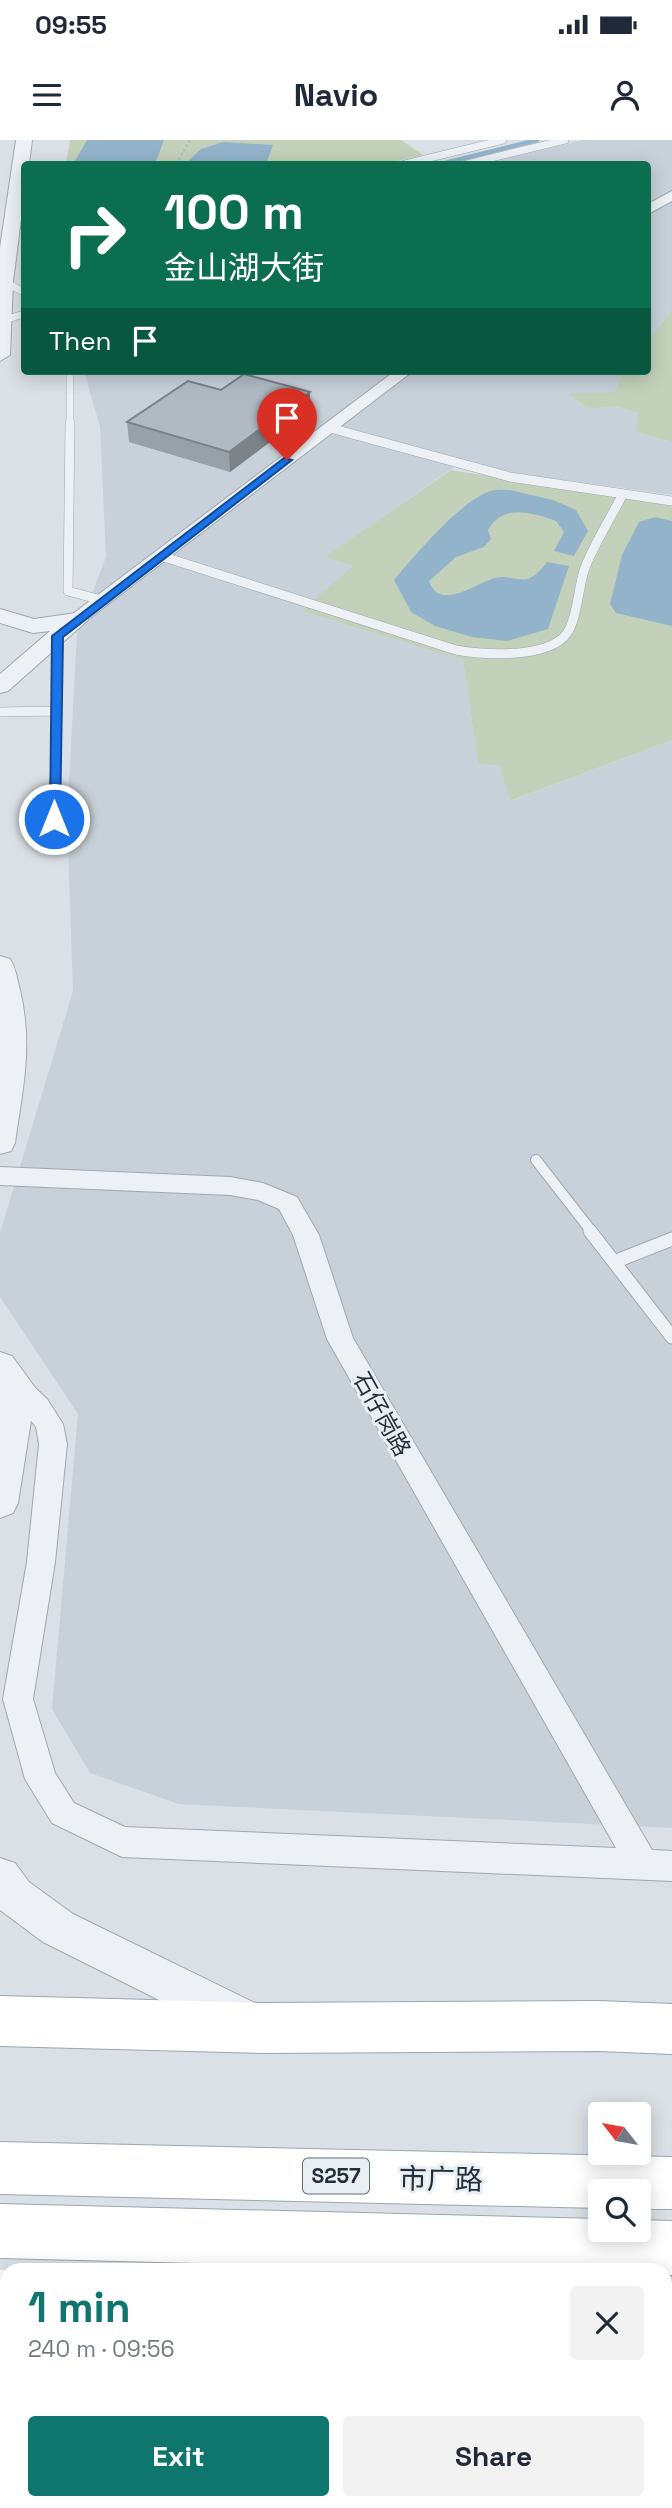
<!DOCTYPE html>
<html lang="en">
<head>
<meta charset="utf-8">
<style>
  :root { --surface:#fff; --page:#f2f2f3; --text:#1f2937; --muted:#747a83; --accent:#0f766e }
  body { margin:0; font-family:"Space Grotesk","Noto Sans SC",sans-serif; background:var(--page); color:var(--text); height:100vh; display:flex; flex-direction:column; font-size:26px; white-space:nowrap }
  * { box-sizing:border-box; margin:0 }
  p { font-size:23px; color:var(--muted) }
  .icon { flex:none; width:38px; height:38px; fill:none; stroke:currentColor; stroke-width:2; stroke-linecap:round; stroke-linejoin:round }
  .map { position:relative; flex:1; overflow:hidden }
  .panel { position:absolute; left:0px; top:2123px; width:672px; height:247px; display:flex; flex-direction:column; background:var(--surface); border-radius:21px 21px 0 0; box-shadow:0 4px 18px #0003 }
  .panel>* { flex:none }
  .banner { position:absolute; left:21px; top:21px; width:630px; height:214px; border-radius:7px; box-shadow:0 4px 18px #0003; background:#0b6e4f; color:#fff; overflow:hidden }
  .needle { width:46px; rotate:301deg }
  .controls { position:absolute; left:588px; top:1962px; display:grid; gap:14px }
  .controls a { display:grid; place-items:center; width:63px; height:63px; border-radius:7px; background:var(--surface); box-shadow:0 4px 18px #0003; font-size:35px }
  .pin { position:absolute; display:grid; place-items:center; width:60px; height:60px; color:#fff; margin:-72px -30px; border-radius:50% 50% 50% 0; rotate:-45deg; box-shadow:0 0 7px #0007 }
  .pin .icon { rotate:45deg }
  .me { position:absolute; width:77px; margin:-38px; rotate:0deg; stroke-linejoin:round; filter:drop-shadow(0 0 5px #0008) }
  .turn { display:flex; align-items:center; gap:24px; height:147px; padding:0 28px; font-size:32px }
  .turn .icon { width:91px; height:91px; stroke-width:2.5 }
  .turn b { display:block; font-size:49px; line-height:60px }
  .then { display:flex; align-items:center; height:66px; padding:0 28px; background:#0003; gap:14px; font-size:26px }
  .round { display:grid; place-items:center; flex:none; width:74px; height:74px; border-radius:7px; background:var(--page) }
  .headline { display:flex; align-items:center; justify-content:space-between; height:119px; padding:0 28px }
  h1 { font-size:42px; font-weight:700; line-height:52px; color:var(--accent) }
  .cta { display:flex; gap:14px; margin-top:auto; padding:14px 28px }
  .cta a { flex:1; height:80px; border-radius:7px; background:var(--accent); color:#fff; font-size:28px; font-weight:700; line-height:80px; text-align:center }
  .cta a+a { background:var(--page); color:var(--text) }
  .status { display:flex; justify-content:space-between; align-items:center; height:49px; padding:0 35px; background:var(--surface); direction:ltr }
  .status svg { height:19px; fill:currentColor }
  header { display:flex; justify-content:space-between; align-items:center; height:91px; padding:0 28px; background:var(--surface); font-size:32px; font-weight:700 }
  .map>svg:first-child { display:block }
  .built { fill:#c8d0d9 }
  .green { fill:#c3d1bb }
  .water { fill:#92b3ca }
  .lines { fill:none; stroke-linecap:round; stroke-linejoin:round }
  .stream { stroke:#92b3ca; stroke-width:4.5 }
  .service-far3-casing { stroke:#a0a7b0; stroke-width:8 }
  .service-far2-casing { stroke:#a0a7b0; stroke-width:10 }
  .service-far1-casing { stroke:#a0a7b0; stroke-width:12 }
  .service-casing { stroke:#a0a7b0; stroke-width:15 }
  .minor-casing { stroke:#a0a7b0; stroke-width:2 }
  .tertiary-casing { stroke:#a0a7b0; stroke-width:2 }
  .primary-casing { stroke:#99a6b3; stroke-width:2 }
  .path { stroke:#b5bbc1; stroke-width:2.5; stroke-dasharray:2.5 2.5; stroke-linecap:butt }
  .service-far3 { stroke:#edf1f5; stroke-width:7 }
  .service-far2 { stroke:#edf1f5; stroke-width:9 }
  .service-far1 { stroke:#edf1f5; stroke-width:10 }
  .service { stroke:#edf1f5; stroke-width:13 }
  .minor { fill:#edf1f5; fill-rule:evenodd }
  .tertiary { fill:#edf1f5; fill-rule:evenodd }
  .secondary { fill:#fff; fill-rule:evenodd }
  .primary { fill:#fff; fill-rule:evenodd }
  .wall { fill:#98a0a8 }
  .shaded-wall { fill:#7c8288 }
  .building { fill:#b1bac3; stroke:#7c8288; stroke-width:2 }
  .route { fill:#1a73e8; stroke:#114b97; stroke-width:2 }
  .labels { text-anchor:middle; stroke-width:6; stroke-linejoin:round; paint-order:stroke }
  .shield { fill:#eaeff4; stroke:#5f6974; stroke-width:2 }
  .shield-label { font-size:21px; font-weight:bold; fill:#242f3d }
  .street-label { font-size:23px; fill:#242f3d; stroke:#eaeff4 }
  .near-street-label { font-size:28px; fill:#242f3d; stroke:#eaeff4 }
</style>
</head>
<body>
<div class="status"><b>09:55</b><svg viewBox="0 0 49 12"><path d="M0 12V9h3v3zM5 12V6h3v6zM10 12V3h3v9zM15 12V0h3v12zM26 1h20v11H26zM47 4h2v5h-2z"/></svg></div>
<header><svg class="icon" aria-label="menu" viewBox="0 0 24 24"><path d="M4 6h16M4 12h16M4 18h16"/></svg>Navio<svg class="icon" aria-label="person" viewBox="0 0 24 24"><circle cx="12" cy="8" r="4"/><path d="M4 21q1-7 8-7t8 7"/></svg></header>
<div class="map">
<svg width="672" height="2368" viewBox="0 0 672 2368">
  <rect width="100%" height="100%" fill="#dae0e6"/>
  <path class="built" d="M582 0H672V170L648 200V24H486Z
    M84 231H624L616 252 568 255 589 269 613 266 638 273 636 292 672 302V355L515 333 464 320 326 417 354 426 301 471 463 520 478 624 500 626 511 661 672 600V1688L179 1664 90 1633 52 1569 78 1274 0 1157V1093L73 851 67 679 77 494 106 417 100 287Z"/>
  <path class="green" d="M70 0H401L423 15 384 24H66Z
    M672 170V302L636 292 638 273 613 266 589 269 567 254 615 252 624 231H648V200Z
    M451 330 672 365V600L510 661 500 626 478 624 463 520 301 471 353 426 325 417Z
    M665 2135H672V2346L665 2356Z
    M549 2363H661L657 2368H552Z"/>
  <path class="water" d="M87 0H164L155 24H80L75 21Z
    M223 2 273 5 267 22 261 24H185L201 9Z
    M510 350 553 360 576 370 588 391 574 416 554 411 564 392 556 381C532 373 503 363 488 390L491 399 484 407 456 417 429 441C439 470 471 447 489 440 516 429 523 455 547 422L569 426 548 489 507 501 472 497 435 486 411 472 394 440C414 416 459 363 488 352 494 349 503 350 510 350Z
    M655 377 672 381V486L616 473 610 464 622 415 639 382Z"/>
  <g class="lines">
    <path class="stream" d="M441 24 537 0"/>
    <g class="service-far3-casing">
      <path id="service-far3" d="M405 24 503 0
        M467 24 565 0
        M4 142 24 152
        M1 181 24 174
        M70 285V231"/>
    </g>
    <g class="service-far2-casing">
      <path id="service-far2" d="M70 283 68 451 101 460
        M330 288 510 337 672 361
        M161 416 456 510C485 515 556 520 570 488 579 468 578 445 586 425 596 401 611 377 623 354
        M0 572 55 571
        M55 643 57 496"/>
    </g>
    <g class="service-far1-casing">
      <path id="service-far1" d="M54 679 55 641
        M536 1020 592 1092"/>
    </g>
    <g class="service-casing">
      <path id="service" d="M590 1091 672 1197
        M614 1122 672 1099"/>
    </g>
    <g class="minor-casing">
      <path id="minor" d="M672 51V61L648 74V64Z
        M395 231H413L82 484H70L67 480 70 476Z
        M0 1027 230 1037 263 1043 297 1057 319 1095 353 1198 652 1710 672 1711V1741L122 1717 52 1683 25 1639 3 1559 27 1422 39 1304 36 1287 6 1249 9 1242 19 1239 29 1242 47 1259 63 1284 67 1304 55 1422 33 1559 55 1633 74 1663 125 1687 616 1708 327 1199 293 1095 279 1069 258 1060 230 1055 0 1045Z"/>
    </g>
    <g class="tertiary-casing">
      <path id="tertiary" d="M16 0H32L29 24H24V56L13 142 10 215 0 221V108Z
        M0 469 34 479 76 473 84 475 88 480 8 551 0 553V534L50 491 33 493 0 483Z
        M0 816 10 819C16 828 17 839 20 850 33 906 23 947 15 1003L11 1011 0 1014Z
        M0 1212 12 1216 36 1249 18 1363 13 1373 0 1378Z
        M0 1718 15 1723 29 1742 73 1774 261 1866 268 1881 261 1896 246 1902 231 1896 43 1802 0 1770Z"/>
    </g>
    <g class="primary-casing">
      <path id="primary" d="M0 1856 261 1863 599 1861 672 1864V1914L599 1911 261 1913 0 1906Z
        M0 2002 672 2017V2069H639V2051H600V2068L0 2054Z
        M0 2064 600 2079V2090H639V2080L672 2081V2135H665V2130H465L0 2118Z"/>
    </g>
    <path class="path" d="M176 24 190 0"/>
    <use href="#service-far3" class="service-far3"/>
    <use href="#service-far2" class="service-far2"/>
    <use href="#service-far1" class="service-far1"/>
    <use href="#service" class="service"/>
    <use href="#minor" class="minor"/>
    <use href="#tertiary" class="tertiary"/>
    <path class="secondary" d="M0 2130H7V2182H0Z
      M487 2362H543L545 2368H489Z"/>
    <use href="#primary" class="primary"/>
  </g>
  <path class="wall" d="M221 250 310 272 230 332 129 302 127 282Z"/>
  <path class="shaded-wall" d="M310 252V272L230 332 229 312Z"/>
  <path class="building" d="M244 234 310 252 229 312 127 282 188 241 221 250Z"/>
  <path class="route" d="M284 318 292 320 63 497 60 679 54 683 50 681 52 496Z"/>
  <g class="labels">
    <rect class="shield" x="303" y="2018.5" width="66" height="35" rx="5"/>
    <g class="shield-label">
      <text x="336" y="2043">S257</text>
    </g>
    <g class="street-label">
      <text transform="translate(382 1274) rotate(61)" y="8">石仔岗路</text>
    </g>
    <g class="near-street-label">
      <text transform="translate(441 2039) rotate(1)" y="10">市广路</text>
    </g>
  </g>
</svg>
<div class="controls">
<a><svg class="needle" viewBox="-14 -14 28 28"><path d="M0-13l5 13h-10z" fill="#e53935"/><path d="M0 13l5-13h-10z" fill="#747a83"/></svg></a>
<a><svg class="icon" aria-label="search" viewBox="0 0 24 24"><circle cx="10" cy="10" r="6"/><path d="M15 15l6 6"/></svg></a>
</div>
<div class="pin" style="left:287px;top:320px;background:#d93025"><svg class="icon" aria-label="arrive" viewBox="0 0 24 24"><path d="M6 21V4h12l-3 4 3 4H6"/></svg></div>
<svg class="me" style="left:54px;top:679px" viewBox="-20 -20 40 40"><circle r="17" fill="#1a73e8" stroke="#fff" stroke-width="3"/><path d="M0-11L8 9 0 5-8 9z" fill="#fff"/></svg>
<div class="banner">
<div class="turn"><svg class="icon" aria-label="right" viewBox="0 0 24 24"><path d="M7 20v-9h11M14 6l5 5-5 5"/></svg><div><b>100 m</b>金山湖大街</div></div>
<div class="then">Then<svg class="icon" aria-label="arrive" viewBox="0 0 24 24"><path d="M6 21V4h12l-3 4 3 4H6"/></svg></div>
</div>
<section class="panel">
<div class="headline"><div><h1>1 min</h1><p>240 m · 09:56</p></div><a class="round"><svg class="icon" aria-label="close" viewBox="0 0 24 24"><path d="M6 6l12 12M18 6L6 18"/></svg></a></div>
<div class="cta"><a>Exit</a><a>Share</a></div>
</section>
</div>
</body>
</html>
